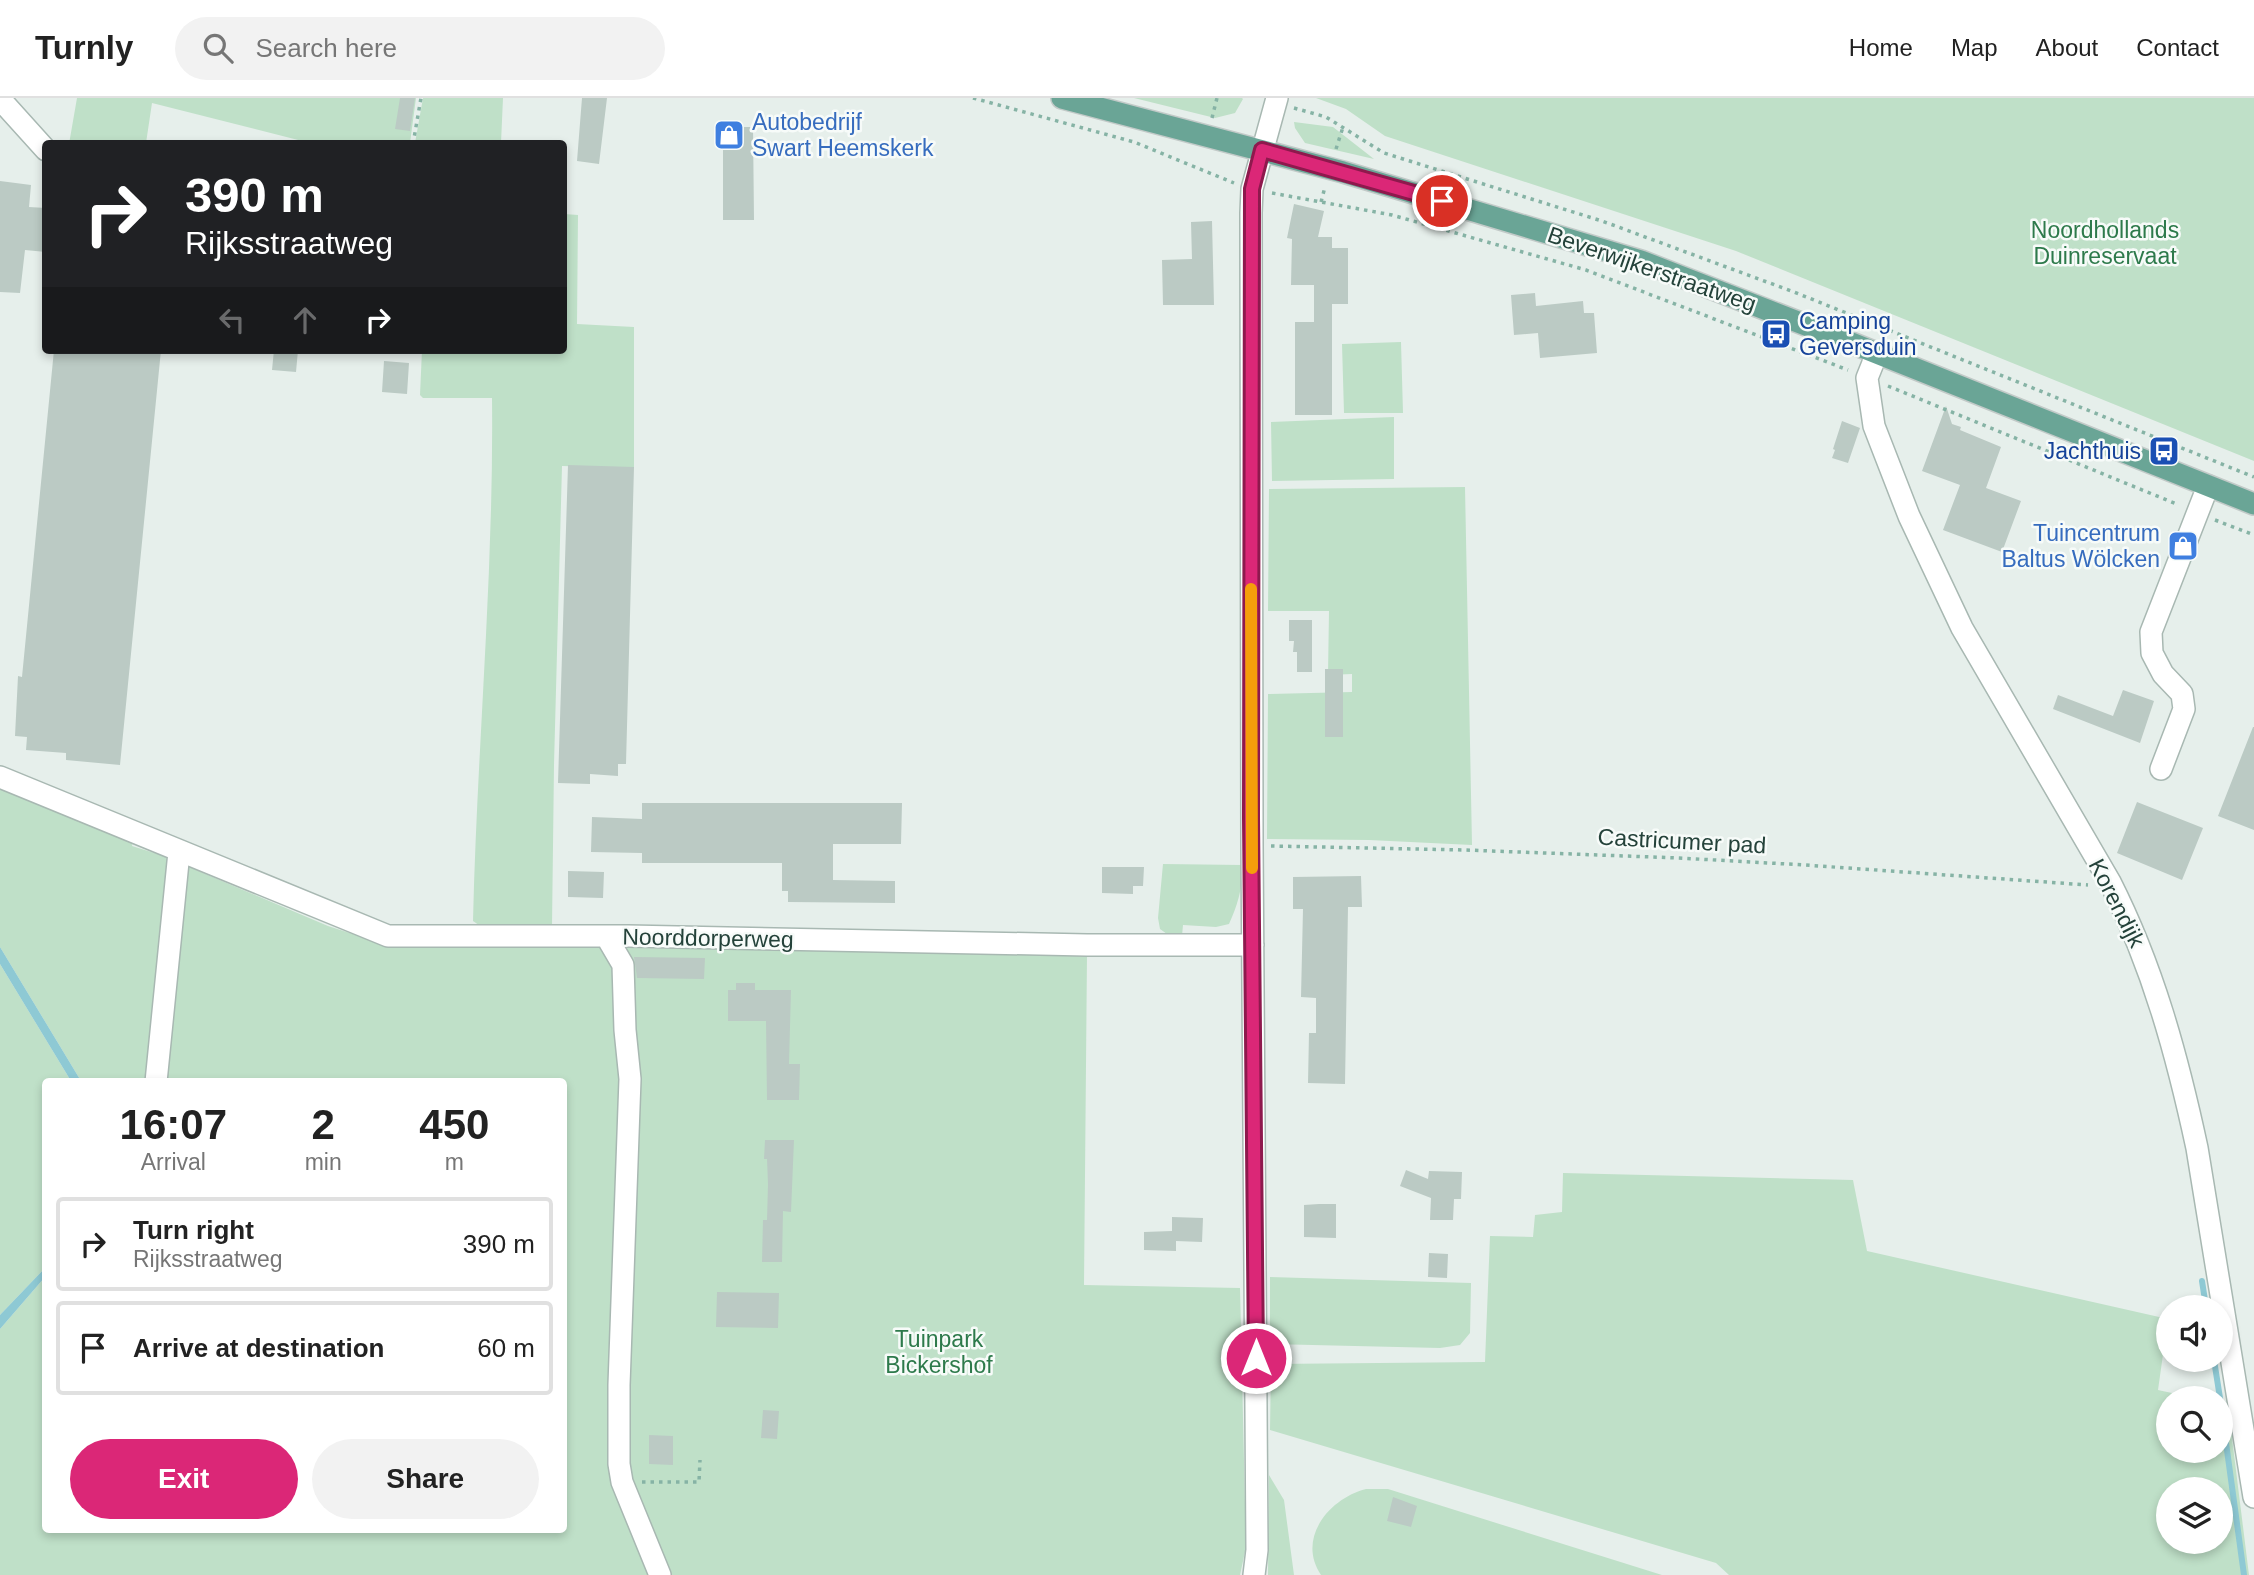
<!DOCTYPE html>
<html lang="en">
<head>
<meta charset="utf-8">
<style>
  :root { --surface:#fff; --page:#f2f2f2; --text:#222; --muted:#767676; --line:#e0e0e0; --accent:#db2777 }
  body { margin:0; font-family:Arial,sans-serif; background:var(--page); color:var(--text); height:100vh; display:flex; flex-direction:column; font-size:26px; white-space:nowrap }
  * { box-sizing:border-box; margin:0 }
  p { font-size:23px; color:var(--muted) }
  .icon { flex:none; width:38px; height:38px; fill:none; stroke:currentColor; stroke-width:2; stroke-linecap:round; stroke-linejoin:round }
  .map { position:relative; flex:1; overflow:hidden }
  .panel { position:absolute; left:42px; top:980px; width:525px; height:455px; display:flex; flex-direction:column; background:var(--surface); border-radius:7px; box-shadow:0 4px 10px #0003 }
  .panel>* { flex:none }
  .banner { position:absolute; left:42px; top:42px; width:525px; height:214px; border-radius:7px; box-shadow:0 4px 10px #0003; background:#202124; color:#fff; overflow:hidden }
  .tools { position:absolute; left:2156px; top:1197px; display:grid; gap:14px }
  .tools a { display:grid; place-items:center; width:77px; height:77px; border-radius:50%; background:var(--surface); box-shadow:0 4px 10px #0003; font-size:35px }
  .pin { position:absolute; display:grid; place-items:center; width:60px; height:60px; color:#fff; margin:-30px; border:4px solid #fff; border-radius:50%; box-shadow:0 2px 7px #0007 }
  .me { position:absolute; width:77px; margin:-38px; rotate:0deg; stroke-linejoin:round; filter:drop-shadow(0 0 5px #0008) }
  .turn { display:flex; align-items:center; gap:24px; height:147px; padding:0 28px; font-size:32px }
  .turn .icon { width:91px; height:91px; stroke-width:2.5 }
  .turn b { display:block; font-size:49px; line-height:60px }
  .lanes { display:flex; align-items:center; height:66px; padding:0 28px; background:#0003; justify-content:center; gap:35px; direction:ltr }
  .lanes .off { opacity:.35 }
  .eta { display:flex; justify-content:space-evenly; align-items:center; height:119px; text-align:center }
  .eta b { font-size:42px; font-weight:700; line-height:49px }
  .action { display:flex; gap:14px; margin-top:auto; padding:14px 28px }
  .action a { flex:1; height:80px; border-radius:42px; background:var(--accent); color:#fff; font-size:28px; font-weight:700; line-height:80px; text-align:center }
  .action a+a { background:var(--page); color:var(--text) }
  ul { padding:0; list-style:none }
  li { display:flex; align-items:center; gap:21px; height:94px; margin:0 14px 10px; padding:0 14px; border:4px solid var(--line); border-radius:7px }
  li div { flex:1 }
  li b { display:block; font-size:26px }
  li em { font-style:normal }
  header { display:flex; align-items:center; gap:42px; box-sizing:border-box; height:98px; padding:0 35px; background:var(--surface); border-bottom:2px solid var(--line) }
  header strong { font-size:33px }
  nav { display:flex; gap:38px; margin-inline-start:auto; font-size:24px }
  .search { width:490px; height:63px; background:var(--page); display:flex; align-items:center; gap:18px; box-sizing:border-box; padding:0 24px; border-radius:38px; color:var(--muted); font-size:26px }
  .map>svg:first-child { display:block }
  .green { fill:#bfe0c8; fill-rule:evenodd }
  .water { fill:#8ec9d4 }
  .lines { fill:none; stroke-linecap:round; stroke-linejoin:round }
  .stream { stroke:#8ec9d4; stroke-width:6 }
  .building { fill:#bbcac4 }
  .minor-casing { stroke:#a8b8b2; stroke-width:24 }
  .major-casing { stroke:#c2cac8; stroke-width:24 }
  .path { stroke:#86b3a5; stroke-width:3.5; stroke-dasharray:3.5 5; stroke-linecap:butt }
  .minor { stroke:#fff; stroke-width:21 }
  .major { stroke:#6aa596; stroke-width:21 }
  .route-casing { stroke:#8e194d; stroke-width:18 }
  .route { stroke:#db2777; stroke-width:12 }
  .slow { stroke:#f59e0b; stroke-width:12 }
  .labels { text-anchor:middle; stroke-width:5; stroke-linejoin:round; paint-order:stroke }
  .shop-label { font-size:23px; fill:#366cbe; stroke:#f7fbf9; text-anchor:start }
  .park-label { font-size:23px; fill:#2d7a4b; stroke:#f7fbf9 }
  .street-label { font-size:23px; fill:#24423a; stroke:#f7fbf9 }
  .transit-label { font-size:23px; fill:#164399; stroke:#f7fbf9; text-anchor:start }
</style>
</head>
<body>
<header>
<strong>Turnly</strong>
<div class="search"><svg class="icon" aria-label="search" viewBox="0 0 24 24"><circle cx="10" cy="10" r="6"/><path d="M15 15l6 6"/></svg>Search here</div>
<nav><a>Home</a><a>Map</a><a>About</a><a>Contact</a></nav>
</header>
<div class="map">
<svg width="2254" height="1477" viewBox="0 0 2254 1477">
  <rect width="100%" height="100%" fill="#e6efeb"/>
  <path class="green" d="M77 0H416L410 45H310L152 5 146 45 69 46Z
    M423 0H503L501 45H415Z
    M1134 0H1242L1243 1 1235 15 1215 20Z
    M1316 0H2254V363L1736 153 1385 38 1346 11Z
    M1294 24 1333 29 1374 61 1305 45 1295 30Z
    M564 116 578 117 577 226 634 229V370L562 368 554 667 552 828 486 832 473 823C477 649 494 475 492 300H423L420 297 422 252H564Z
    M1401 244 1403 315H1344L1342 246Z
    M1394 319V381L1272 383 1271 324Z
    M1465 389 1472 747 1369 742 1267 741 1268 596 1352 594V576L1328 577 1329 513H1268L1269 391Z
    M0 691 133 743 132 748 164 758 170 764 152 983H81L0 849Z
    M182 766 328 828 384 846 1087 857 1084 1187 1240 1190 1246 1449 1240 1477H0V1231L45 1179 46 1432H564V984L160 983Z
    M1163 766 1242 767C1243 789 1238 806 1229 826L1216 829 1183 827 1182 838 1167 836 1160 831 1158 820Z
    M0 866 71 983 46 984 45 1170 0 1217Z
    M1563 1075 1853 1082 1867 1153 2168 1221 2158 1292 2195 1300H2168V1353H2221V1306L2228 1308 2249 1477H1729L1716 1465 1270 1332 1271 1266 1485 1264 1490 1138 1533 1139 1535 1117 1562 1114ZM2168 1391H2221V1444H2168Z
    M1270 1179 1471 1185 1470 1235 1460 1247 1440 1250 1270 1246Z
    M1269 1377 1284 1402 1294 1477H1268Z
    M1366 1391H1388L1662 1477H1321C1296 1440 1330 1400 1366 1391Z"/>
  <path class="water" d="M0 849 81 983H71L0 866Z
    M45 1170V1179L0 1231V1217Z"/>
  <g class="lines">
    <path class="stream" d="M2202 1183 2206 1209
      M2214 1262 2220 1300
      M2221 1308 2244 1477"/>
  </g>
  <path class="building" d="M400 0H415L410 33 395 31Z
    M582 0H607L599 66 577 63Z
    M723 29H753L754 122H723Z
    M0 83 31 87 29 109 46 110V154L25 152 20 195 0 194Z
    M1294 106 1324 113 1318 139H1332V150H1348V206H1332V317H1295V224H1314V187H1291L1292 141 1287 140Z
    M1212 123 1214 207H1163L1162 162 1192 161 1191 124Z
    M1535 195 1536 208 1583 203 1584 215H1594L1597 255 1540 260 1538 235 1514 237 1511 197Z
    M54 252H161L120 667 66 662V655L26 652 27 639 15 638 18 578 22 579Z
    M274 252H298L296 274 272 272Z
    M384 263 409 265 407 296 382 294Z
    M1946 308 1952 326 1961 329 1960 332 2001 349 1986 390 2021 403 2002 454 1943 432 1960 387 1922 373Z
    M1842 323 1860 330 1848 365 1832 360 1835 352 1833 351Z
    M568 367 634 369 626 666H618V678L590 676V686L558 685Z
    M1289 522H1312V574H1297V554H1293L1294 543H1289Z
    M1325 571H1343V639H1325Z
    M2123 592 2154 603 2140 645 2053 611 2058 597 2113 618Z
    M2253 629H2254V732L2218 718Z
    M2137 704 2203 730 2182 782 2117 755Z
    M642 705H902L901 746H833V782L895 783V805L788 804V793H782V765H642V755L591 754 592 719 642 721Z
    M1102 769H1144L1143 788H1133V796L1102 795Z
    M568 773 604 774 603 800 568 799Z
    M1361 778 1362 809H1348L1345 986 1308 985 1309 935H1316V900L1301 899 1303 811H1293V779Z
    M634 859 705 860 704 881 637 880Z
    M736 885H755V892H791L789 966H800L799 1002H767L766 923H728V892H736Z
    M765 1042H794L791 1114 783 1113 782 1164H762L763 1122H767L768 1086 767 1061H764Z
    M1406 1072 1428 1081 1429 1073 1462 1074 1461 1101H1454L1453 1122H1430L1431 1100 1400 1088Z
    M1319 1106H1336V1140L1304 1139V1107Z
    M1172 1119 1203 1120 1202 1144 1176 1143V1153L1144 1152V1134L1172 1133Z
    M1429 1155 1448 1156 1447 1180 1428 1179Z
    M717 1194 779 1195 778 1230 716 1229Z
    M763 1312 779 1313 777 1341 761 1340Z
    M649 1337 673 1338V1367L649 1366Z
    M1393 1399 1417 1408 1411 1429 1387 1423Z"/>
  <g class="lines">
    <g class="minor-casing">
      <path id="minor" d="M0 1 46 52
        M1877 255 1867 280 1874 328 1909 418 1962 530 2110 784C2153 869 2177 957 2197 1050L2254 1399
        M2161 671 2184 611 2182 596 2163 576 2152 555 2151 534 2208 388
        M0 679 388 838H628L1087 847H1253
        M606 838 623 867 625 932 630 981 619 1287V1366L622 1384 660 1477
        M156 984 179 754
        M1254 1477 1257 1452 1252 747 1251 115 1252 91 1277 0"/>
    </g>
    <g class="major-casing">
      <path id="major" d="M1062 0 1343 74 1641 163 1834 238 2254 406"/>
    </g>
    <path class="path" d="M973 0 1134 44 1234 85
      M1294 10 1326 19 1384 55 1602 123 1794 194 2254 379
      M1212 20 1217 0
      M413 46 421 0
      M1336 51 1343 29
      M1272 95 1392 117 1586 172 1848 272
      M1321 104 1325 89
      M1888 288 2179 407
      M2215 422 2254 437
      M1271 748 1465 752 1679 760 1805 767 2088 787
      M642 1384H699L700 1362"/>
    <use href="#minor" class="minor"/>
    <use href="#major" class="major"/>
  </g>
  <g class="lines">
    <g class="route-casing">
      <path id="route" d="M1256 1260 1251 720 1252 91 1262 52 1442 103"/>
    </g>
    <use href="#route" class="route"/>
    <path class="slow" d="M1251 491 1252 770"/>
  </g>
  <defs>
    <g id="shop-square" transform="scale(1.575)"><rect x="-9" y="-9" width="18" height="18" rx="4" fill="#3f7fe0" stroke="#f7fbf9"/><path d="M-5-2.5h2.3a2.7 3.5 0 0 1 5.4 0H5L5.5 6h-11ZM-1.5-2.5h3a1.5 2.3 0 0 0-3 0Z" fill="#fff"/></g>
    <g id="bus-square" transform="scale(1.575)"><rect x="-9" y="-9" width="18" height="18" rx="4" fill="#1a4fb4" stroke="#f7fbf9"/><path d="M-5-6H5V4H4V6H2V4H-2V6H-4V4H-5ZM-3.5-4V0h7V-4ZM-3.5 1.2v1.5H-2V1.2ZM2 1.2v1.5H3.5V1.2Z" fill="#fff"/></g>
  </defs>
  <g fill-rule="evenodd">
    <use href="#shop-square" x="729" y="37"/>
    <use href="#bus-square" x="1776" y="236"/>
    <use href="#bus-square" x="2164" y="353"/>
    <use href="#shop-square" x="2183" y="448"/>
  </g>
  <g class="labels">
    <g class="shop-label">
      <text x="752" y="32">Autobedrijf<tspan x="752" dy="26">Swart Heemskerk</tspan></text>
      <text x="2160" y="443" text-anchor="end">Tuincentrum<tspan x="2160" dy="26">Baltus Wölcken</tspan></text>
    </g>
    <g class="park-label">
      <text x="2105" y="140">Noordhollands<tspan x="2105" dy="26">Duinreservaat</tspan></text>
      <text x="939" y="1249">Tuinpark<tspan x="939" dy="26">Bickershof</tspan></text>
    </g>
    <g class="street-label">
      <text transform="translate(1652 171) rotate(19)" y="8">Beverwijkerstraatweg</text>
      <text transform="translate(1682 743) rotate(3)" y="8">Castricumer pad</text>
      <text transform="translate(2117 805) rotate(63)" y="8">Korendijk</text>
      <text transform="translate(708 840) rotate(1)" y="8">Noorddorperweg</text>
    </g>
    <g class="transit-label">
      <text x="1799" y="231">Camping<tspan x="1799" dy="26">Geversduin</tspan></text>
      <text x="2141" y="361" text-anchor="end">Jachthuis</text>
    </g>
  </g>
</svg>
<div class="tools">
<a><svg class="icon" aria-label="sound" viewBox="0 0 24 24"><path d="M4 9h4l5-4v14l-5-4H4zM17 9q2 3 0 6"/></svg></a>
<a><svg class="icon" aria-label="search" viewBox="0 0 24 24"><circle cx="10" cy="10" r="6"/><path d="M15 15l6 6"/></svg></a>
<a><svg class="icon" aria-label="layers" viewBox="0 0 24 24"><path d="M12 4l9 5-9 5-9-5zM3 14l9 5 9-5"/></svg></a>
</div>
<div class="pin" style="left:1442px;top:103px;background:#d93025"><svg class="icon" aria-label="arrive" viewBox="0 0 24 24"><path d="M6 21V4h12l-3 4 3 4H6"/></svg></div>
<svg class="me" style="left:1256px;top:1260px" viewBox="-20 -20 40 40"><circle r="17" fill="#db2777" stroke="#fff" stroke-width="3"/><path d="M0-11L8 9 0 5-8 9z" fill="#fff"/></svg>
<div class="banner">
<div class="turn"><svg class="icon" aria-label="right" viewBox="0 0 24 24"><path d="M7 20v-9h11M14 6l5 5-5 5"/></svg><div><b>390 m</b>Rijksstraatweg</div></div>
<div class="lanes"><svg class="icon off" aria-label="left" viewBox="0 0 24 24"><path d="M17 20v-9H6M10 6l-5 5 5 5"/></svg><svg class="icon off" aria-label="ahead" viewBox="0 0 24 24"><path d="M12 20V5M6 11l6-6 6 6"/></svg><svg class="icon" aria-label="right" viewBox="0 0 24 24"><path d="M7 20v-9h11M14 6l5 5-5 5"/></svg></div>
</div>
<section class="panel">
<div class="eta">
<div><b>16:07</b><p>Arrival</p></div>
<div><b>2</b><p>min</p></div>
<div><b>450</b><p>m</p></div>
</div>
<ul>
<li><svg class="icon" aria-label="right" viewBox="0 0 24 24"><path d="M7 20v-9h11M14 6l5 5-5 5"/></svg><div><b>Turn right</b><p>Rijksstraatweg</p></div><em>390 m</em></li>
<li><svg class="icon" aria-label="arrive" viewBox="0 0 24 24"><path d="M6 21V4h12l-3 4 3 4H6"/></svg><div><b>Arrive at destination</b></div><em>60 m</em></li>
</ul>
<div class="action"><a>Exit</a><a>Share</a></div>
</section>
</div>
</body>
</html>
